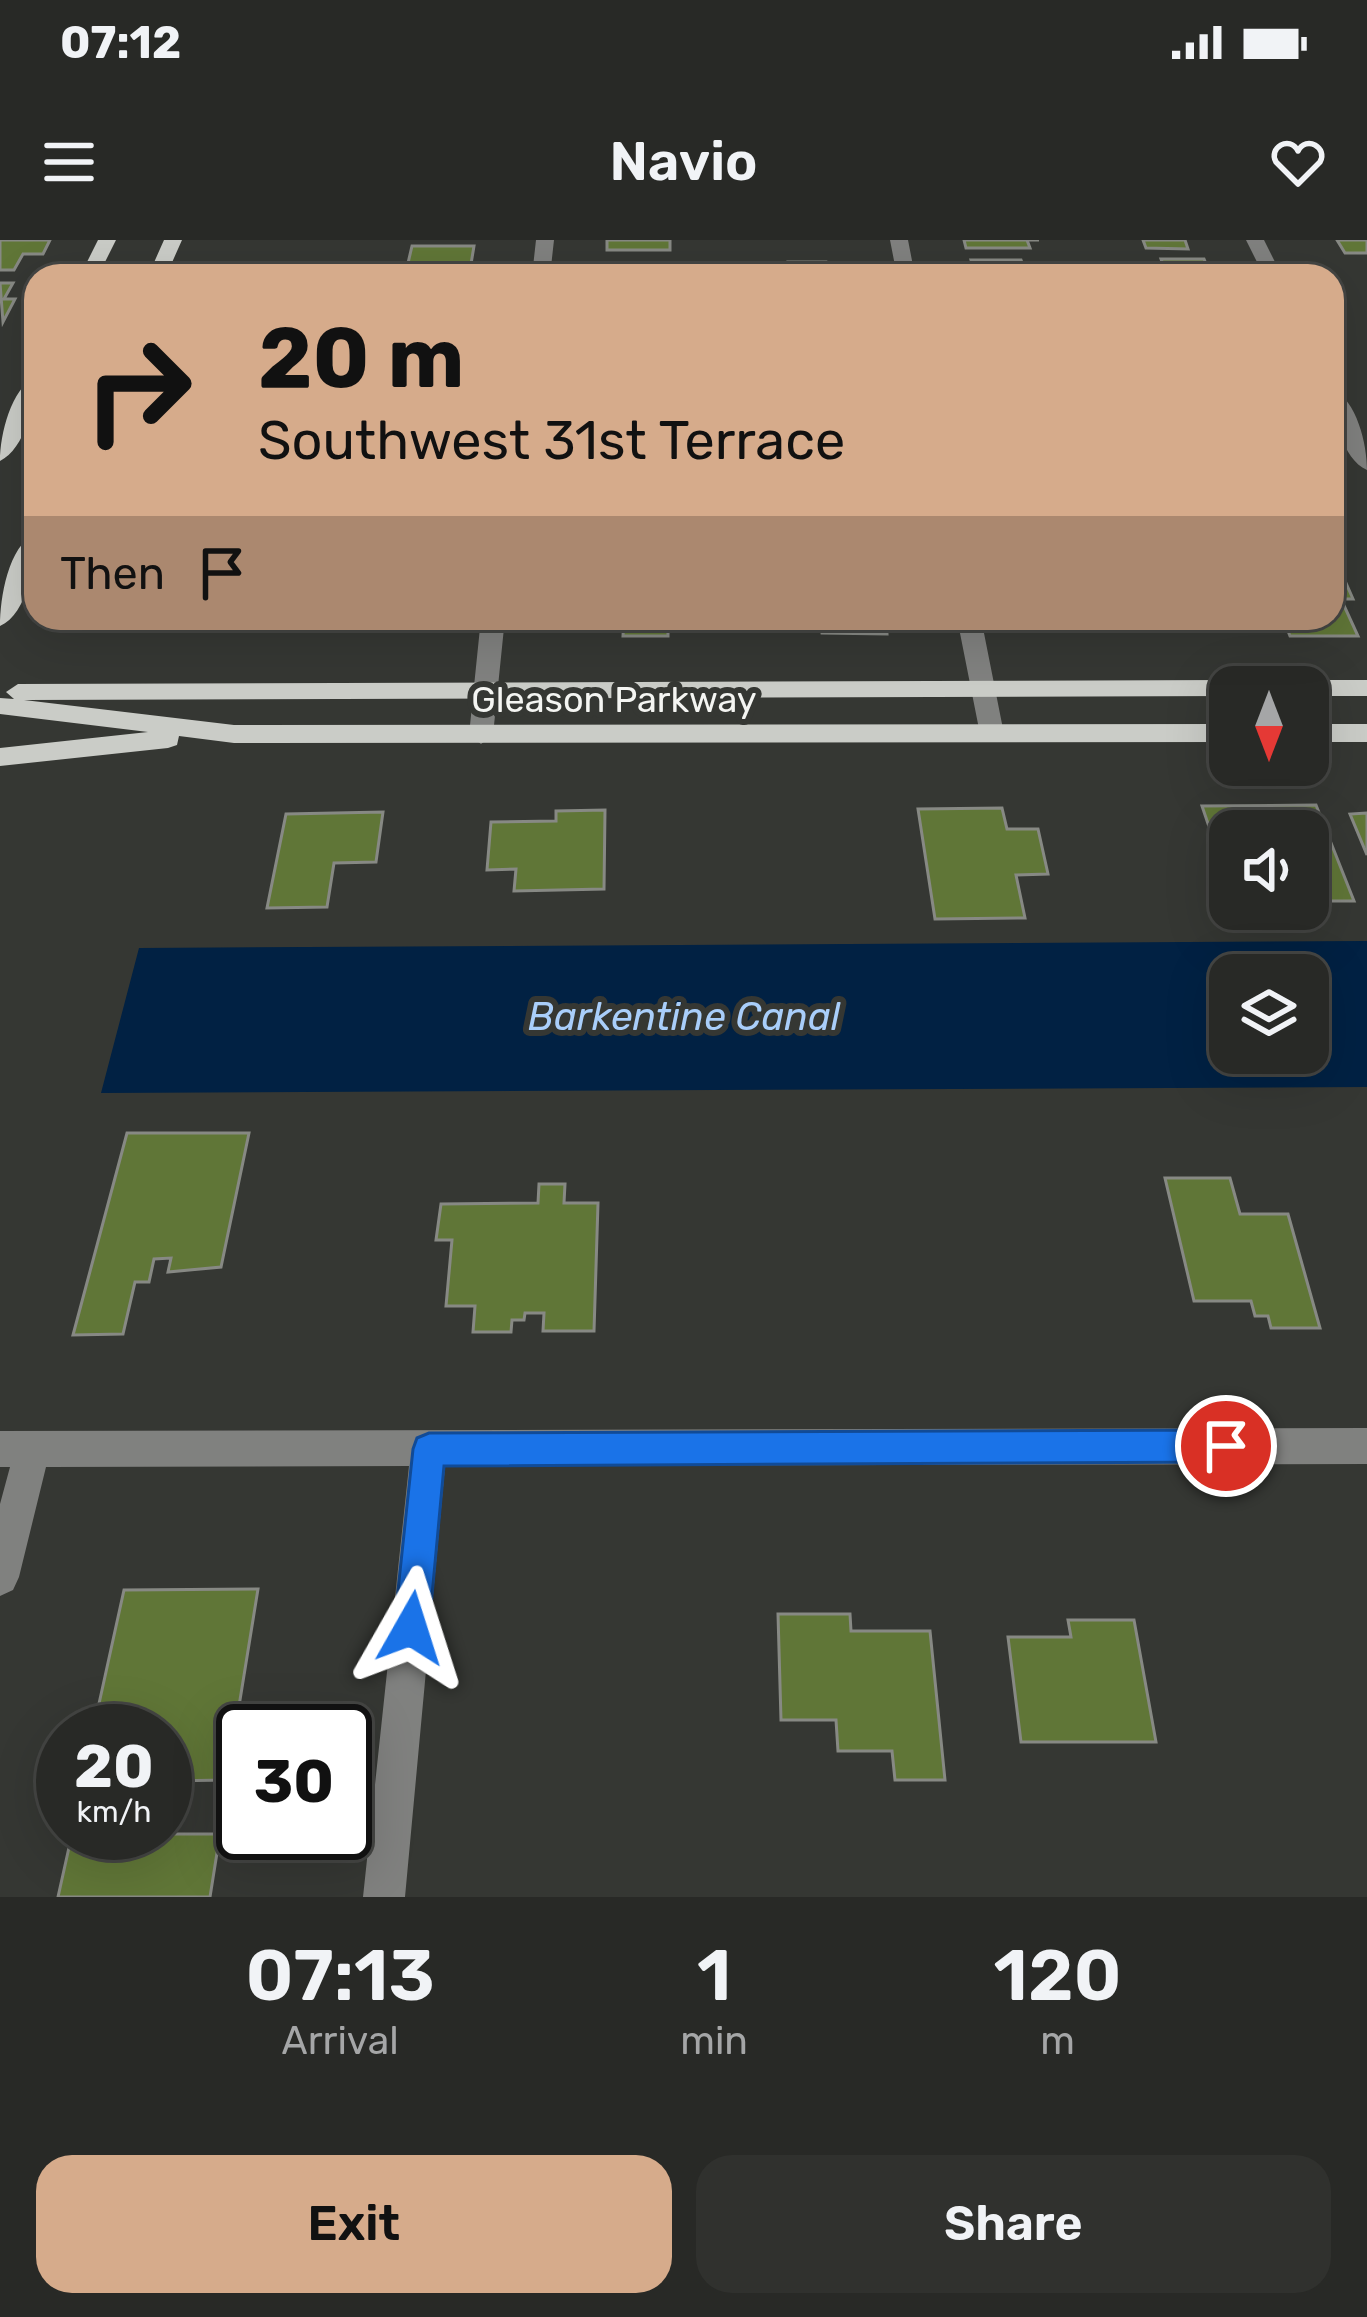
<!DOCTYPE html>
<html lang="en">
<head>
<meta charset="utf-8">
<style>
  :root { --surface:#282926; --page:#30312e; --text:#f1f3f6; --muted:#a5a6a7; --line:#444543; --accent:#d6ab8b }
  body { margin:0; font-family:Rubik,sans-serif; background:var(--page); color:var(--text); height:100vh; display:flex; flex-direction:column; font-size:45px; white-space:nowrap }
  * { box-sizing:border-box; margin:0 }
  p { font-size:39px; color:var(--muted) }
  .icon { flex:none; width:66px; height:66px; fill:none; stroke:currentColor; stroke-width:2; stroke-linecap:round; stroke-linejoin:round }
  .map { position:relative; height:1657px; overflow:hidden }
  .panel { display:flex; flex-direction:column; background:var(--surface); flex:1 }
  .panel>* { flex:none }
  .guide { position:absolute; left:24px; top:24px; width:1320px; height:366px; border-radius:36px; box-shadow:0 12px 48px #0002,0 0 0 3px var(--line); background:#d6ab8b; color:#111; overflow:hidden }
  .needle { width:78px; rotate:180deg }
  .controls { position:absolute; left:1209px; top:426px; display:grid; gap:24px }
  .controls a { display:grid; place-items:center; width:120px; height:120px; border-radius:24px; background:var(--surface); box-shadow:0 12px 48px #0002,0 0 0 3px var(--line); font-size:60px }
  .speed { position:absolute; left:36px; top:1464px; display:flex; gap:24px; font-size:60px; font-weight:700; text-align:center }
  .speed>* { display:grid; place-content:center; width:156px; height:156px; border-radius:50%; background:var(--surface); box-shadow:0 12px 48px #0002,0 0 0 3px var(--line); line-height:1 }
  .speed small { font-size:30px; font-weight:400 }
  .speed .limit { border:6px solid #111; border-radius:18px; background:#fff; color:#111 }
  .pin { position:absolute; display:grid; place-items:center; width:102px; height:102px; color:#fff; margin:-51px; border:6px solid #fff; border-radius:50%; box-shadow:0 3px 12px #0007 }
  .me { position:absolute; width:132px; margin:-66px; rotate:6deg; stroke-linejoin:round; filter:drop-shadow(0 0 9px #0008) }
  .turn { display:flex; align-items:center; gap:42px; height:252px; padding:0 36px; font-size:54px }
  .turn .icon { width:156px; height:156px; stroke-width:2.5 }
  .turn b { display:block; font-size:84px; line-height:102px }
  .then { display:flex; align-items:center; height:114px; padding:0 36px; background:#0003; gap:24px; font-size:45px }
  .eta { display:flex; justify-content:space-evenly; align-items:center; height:204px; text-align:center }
  .eta b { font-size:72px; font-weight:600; line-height:84px }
  .primary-button { display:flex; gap:24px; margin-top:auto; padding:24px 36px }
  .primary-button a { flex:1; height:138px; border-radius:36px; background:var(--accent); color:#111; font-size:48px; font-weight:600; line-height:138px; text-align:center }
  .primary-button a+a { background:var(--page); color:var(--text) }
  .status { display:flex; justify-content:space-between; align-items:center; height:84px; padding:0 60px; background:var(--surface); direction:ltr }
  .status svg { height:33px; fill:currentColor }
  header { display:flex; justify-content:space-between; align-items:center; height:156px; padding:0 36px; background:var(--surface); font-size:54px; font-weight:600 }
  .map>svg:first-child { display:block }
  .water { fill:#012143; fill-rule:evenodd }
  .building { fill:#607637; stroke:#878984; stroke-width:3 }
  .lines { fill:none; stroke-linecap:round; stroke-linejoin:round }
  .minor { fill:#80817f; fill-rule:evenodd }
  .major { fill:#caccc7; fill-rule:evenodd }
  .route { fill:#1a73e8; stroke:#114b97; stroke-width:3 }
  .labels { text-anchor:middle; stroke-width:12; stroke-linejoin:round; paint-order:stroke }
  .street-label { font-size:36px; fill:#f4f5f2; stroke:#353733 }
  .water-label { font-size:39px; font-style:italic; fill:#a9cefa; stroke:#353733 }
</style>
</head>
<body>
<div class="status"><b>07:12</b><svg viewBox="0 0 49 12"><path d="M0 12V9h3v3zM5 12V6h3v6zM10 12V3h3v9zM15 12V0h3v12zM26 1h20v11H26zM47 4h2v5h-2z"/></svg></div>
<header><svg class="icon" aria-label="menu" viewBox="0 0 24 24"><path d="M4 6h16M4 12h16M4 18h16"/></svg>Navio<svg class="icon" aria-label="heart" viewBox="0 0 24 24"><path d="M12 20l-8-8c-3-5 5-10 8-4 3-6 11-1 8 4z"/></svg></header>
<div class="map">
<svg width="1367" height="1657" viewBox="0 0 1367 1657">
  <rect width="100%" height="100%" fill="#353733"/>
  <path class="water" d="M1367 701V847L101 853 139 708ZM1230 735H1308V813H1230Z"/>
  <path class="building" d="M0 0H50L43 14H23L14 30H0Z
    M607 0H670V10H607Z
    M964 0H1039H1027L1030 8H966Z
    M1143 0H1185L1188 9 1146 8Z
    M1337 0H1367V13H1345Z
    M412 6H474L469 36H405Z
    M1161 19H1204L1211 36H1143L1158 35 1155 27H1164Z
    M971 20H1021L1027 36H976Z
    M788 22H826L828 36H778L789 33Z
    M0 43H13L4 59H15L3 82Z
    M1332 334H1342L1353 359H1341L1358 396H1290L1283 378H1332Z
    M624 378H681V381H668V396H623Z
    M820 378H886L887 394 822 393Z
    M1079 378H1125L1127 385H1081Z
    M1316 565 1354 661H1308V591H1230V628H1223L1202 566Z
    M1002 568 1007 589H1038L1048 634 1016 635 1025 678 935 679 918 569Z
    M605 570 604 649 514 651 516 629 487 630 491 582 556 581V571Z
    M383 572 376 622 334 623 327 667 267 668 286 574Z
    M1367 573V615L1350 574Z
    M127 893H249L221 1027 168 1032 171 1018 154 1019 149 1042H135L123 1094 73 1095Z
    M1165 938H1230L1240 974H1288L1320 1088H1271L1268 1076H1255L1251 1061H1194Z
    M539 944H565L564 963H598L594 1091H543L544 1073H525L524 1080H512L511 1092H473L475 1066H446L452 1000H436L441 964 538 963Z
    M258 1349 227 1540 165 1541V1491H93L124 1350Z
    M778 1374H850L851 1391H930L945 1540H895L892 1511H838L836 1480H781Z
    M1068 1380H1134L1156 1502H1021L1008 1397H1071Z
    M72 1594H220L210 1657H58Z"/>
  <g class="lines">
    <path class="minor" d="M536 0H554L550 36H532Z
      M890 0H908L915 36H897Z
      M1246 0H1264L1282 36H1264Z
      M1332 148C1357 161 1367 204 1367 230 1342 219 1332 174 1332 148Z
      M481 378H505L493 495 481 504 469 495Z
      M957 378H981L1004 494 1001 500H983L980 494Z
      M1367 1188V1224L445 1226 405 1657H363L409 1226 46 1227 19 1337 13 1350 0 1356V1264L10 1227H0V1191Z"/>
    <path class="major" d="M98 0H116L98 36H80Z
      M164 0H182L166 36H148Z
      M36 136C36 162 25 209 0 221 0 194 11 149 36 136Z
      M36 293C36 320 28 374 0 386 0 358 8 306 36 293Z
      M1230 440 1242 447H1230V456L24 460 234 485 1230 484V502L234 503 179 496 177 505 168 508 0 526V508L148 492 0 474V458L14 459 6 452 18 444Z
      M1308 440H1367V456H1308V447H1296Z
      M1308 484H1367V502H1308Z"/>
  </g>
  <path class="route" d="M1226 1190 1238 1195 1243 1206 1238 1217 1226 1222 444 1226 429 1388 424 1401 411 1406 399 1401 394 1388 413 1209 417 1198 429 1193Z"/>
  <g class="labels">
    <g class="street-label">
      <text x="614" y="472">Gleason Parkway</text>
    </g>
    <g class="water-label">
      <text x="684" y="790">Barkentine Canal</text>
    </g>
  </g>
</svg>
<div class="controls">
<a><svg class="needle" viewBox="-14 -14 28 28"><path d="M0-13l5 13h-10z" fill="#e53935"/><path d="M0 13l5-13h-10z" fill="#a5a6a7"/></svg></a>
<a><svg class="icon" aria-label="sound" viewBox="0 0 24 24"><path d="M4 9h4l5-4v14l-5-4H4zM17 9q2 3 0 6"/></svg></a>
<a><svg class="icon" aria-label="layers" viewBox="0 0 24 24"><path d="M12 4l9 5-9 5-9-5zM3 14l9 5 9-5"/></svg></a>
</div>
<div class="speed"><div>20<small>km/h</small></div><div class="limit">30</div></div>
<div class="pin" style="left:1226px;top:1206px;background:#d93025"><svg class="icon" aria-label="arrive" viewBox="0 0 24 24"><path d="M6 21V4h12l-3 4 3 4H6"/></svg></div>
<svg class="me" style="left:411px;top:1388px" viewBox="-20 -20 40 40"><path d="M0-17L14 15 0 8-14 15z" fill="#1a73e8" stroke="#fff" stroke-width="4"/></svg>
<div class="guide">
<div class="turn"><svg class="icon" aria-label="right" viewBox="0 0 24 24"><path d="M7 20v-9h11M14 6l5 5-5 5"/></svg><div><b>20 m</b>Southwest 31st Terrace</div></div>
<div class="then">Then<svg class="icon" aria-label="arrive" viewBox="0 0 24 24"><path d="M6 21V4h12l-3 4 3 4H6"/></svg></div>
</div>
</div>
<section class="panel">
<div class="eta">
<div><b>07:13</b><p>Arrival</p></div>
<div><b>1</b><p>min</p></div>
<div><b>120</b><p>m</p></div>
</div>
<div class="primary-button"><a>Exit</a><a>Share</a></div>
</section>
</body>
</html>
